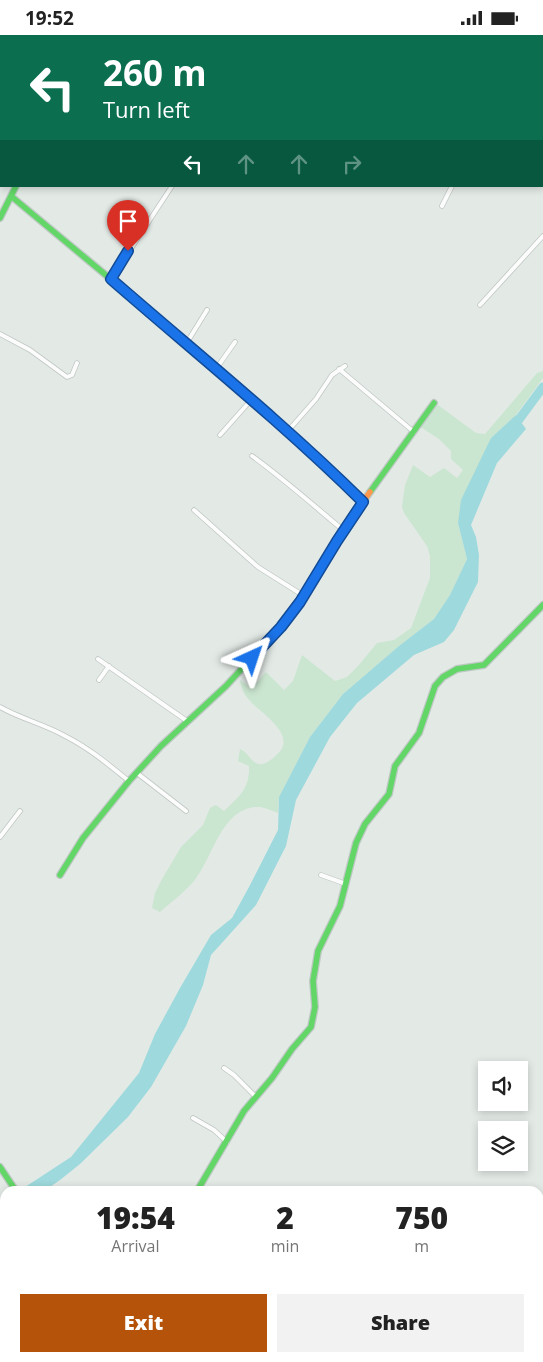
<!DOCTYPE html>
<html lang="en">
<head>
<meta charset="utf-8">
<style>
  :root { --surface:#fff; --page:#f2f2f2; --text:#222; --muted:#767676; --accent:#b45309 }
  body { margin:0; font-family:"Open Sans",sans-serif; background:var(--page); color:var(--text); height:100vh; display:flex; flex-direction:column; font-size:19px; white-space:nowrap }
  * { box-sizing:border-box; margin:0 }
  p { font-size:16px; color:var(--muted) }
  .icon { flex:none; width:28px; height:28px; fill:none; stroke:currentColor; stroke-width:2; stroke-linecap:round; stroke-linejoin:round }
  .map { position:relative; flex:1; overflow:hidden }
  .panel { position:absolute; left:0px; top:1151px; width:544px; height:176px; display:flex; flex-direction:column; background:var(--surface); border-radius:15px 15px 0 0; box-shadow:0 2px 8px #0003 }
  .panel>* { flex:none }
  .hud { position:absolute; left:0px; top:0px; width:544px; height:152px; box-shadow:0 2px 8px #0003; background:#0b6e4f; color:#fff; overflow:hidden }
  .fabs { position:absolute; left:478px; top:1026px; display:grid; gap:10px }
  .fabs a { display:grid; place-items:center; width:50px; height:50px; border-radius:0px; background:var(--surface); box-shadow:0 2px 8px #0003; font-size:25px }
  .pin { position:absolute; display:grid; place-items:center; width:42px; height:42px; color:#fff; margin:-51px -21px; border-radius:50% 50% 50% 0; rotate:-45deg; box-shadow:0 0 5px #0007 }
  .pin .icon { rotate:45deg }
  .me { position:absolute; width:55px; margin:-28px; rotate:42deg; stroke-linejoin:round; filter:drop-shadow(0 0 4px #0008) }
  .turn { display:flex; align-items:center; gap:18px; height:105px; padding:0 20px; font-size:22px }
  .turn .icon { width:65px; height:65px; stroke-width:2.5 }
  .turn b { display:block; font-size:35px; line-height:42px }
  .lanes { display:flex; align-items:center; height:48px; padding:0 20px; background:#0003; justify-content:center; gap:25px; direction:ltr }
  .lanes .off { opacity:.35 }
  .eta { display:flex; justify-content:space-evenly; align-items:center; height:85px; text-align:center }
  .eta b { font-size:30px; font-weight:800; line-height:35px }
  .cta { display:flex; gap:10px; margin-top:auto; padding:10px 20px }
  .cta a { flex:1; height:58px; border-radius:0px; background:var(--accent); color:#fff; font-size:20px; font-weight:800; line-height:58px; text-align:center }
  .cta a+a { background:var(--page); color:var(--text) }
  .status { display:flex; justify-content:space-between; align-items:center; height:35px; padding:0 25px; background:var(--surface); direction:ltr }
  .status svg { height:14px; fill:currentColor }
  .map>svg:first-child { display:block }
  .green { fill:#cae5d0 }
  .water { fill:#9ed9dd }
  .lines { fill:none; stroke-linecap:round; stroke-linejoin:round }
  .river { stroke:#9ed9dd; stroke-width:9 }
  .street-casing { stroke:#c0c7c3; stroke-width:5.5 }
  .fast-casing { stroke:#bec8c3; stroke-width:8 }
  .slow-casing { stroke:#bec8c3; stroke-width:8 }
  .street { stroke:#fbfcfb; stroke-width:4 }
  .fast { stroke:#63d668; stroke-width:5.5 }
  .slow { stroke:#ff974d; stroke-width:5.5 }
  .route-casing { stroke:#114b97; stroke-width:12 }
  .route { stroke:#1a73e8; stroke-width:9 }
</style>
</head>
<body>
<div class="status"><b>19:52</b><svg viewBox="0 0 49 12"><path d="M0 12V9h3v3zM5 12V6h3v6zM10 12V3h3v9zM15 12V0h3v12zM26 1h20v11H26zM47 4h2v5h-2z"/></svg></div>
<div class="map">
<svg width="543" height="1327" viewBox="0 0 543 1327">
  <rect width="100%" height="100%" fill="#e3eae6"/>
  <path class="green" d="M543 336V343L516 380 491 403 458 488 467 524 450 560 434 584 399 611 343 659 310 702 279 762 278 778C273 776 266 773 260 772 221 771 214 822 194 846 185 857 171 867 160 877L152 873 155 858 162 844 181 812 203 790 210 773 216 770 224 776C239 762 250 753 249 731L238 726 240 714C248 717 250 726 258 729 264 730 268 727 272 724 275 721 279 718 281 715 293 697 260 677 250 666 244 659 241 653 240 645L252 653 266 637 284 655 293 646 302 620 335 646 347 642 358 631 377 608 394 605 411 593 430 543V521L427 511 404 478 402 472 405 450 413 430 430 442 444 433 457 443 463 435 451 424V416L439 404 419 391 438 370 476 398 485 399 537 338Z"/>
  <path class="water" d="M516 380 526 394 497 428 471 490 476 502 479 520 478 547 454 595 444 607 414 620 357 668 330 702 296 765 286 811 256 870 211 920 203 950 186 991 151 1052 128 1082 80 1129 60 1145 44 1156H19L71 1122 139 1038 155 999 180 953 211 900 232 883 249 852 278 795 279 762 310 702 343 659 399 611 434 584 450 560 467 524 458 488 461 465 491 403Z"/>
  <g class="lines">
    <path class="river" d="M512 394 543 352"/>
    <g class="street-casing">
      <path id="street" d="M63 0 64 1
        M248 0 251 1
        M537 0 538 1
        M542 6H543
        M542 71 543 70
        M542 139H543
        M442 171 452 151
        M111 244 172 151
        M480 270 543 201
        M0 299 30 315 67 342 72 340 77 328
        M186 309 207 275
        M216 334 235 307
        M339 334 414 397
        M287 397 316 364 332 340 345 331
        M220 400 252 364
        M252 421C284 444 313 470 343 495
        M194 475 258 532 304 561
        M98 624 187 686
        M99 645 109 631
        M0 672C21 684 44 689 65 701 89 713 109 730 129 746
        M137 738 186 776
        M0 802 20 776
        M321 840 346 849
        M224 1033 234 1040 256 1062
        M193 1083 214 1095 227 1107"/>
    </g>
    <g class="fast-casing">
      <path id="fast" d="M88 1 89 0
        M11 161C130 261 252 358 363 467
        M0 183 16 151
        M370 457 434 368
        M60 840 83 803 129 746 161 711 226 651 280 592
        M0 1132 16 1156
        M197 1156 244 1076 272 1043 292 1014 311 992 315 972 313 946 318 916 340 871 356 808 365 789 389 759 395 731 419 698 435 651 443 642 457 634 484 630 543 570
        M0 1290 5 1293
        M51 1322 57 1327
        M82 1322 83 1327"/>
    </g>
    <g class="slow-casing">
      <path id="slow" d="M280 592C316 553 338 501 370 457"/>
    </g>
    <use href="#street" class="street"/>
    <use href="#fast" class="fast"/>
    <use href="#slow" class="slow"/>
  </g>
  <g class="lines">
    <g class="route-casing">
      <path id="route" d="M128 216 111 244C196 318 283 388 363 467L337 506 300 567 281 592 252 623"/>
    </g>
    <use href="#route" class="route"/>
  </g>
</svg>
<div class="fabs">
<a><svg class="icon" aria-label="sound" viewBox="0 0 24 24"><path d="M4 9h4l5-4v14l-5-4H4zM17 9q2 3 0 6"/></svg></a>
<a><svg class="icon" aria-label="layers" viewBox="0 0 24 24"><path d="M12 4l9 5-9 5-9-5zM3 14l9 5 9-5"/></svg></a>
</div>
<div class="pin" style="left:128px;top:216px;background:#d93025"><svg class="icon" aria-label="arrive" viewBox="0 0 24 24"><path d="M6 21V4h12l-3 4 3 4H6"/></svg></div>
<svg class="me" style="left:252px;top:623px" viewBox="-20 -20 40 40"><path d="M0-17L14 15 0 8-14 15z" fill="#1a73e8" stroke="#fff" stroke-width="4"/></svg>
<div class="hud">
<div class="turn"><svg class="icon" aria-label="left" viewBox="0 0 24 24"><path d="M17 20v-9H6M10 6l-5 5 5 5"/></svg><div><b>260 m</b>Turn left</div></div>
<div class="lanes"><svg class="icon" aria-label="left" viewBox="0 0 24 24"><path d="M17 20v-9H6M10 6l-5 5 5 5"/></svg><svg class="icon off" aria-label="ahead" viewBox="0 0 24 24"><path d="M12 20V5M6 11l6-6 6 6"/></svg><svg class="icon off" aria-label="ahead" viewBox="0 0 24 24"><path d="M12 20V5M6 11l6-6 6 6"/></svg><svg class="icon off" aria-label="right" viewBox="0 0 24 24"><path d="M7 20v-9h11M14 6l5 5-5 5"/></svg></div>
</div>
<section class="panel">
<div class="eta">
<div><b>19:54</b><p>Arrival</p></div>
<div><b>2</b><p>min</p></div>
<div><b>750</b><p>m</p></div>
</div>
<div class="cta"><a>Exit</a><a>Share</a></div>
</section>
</div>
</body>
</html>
